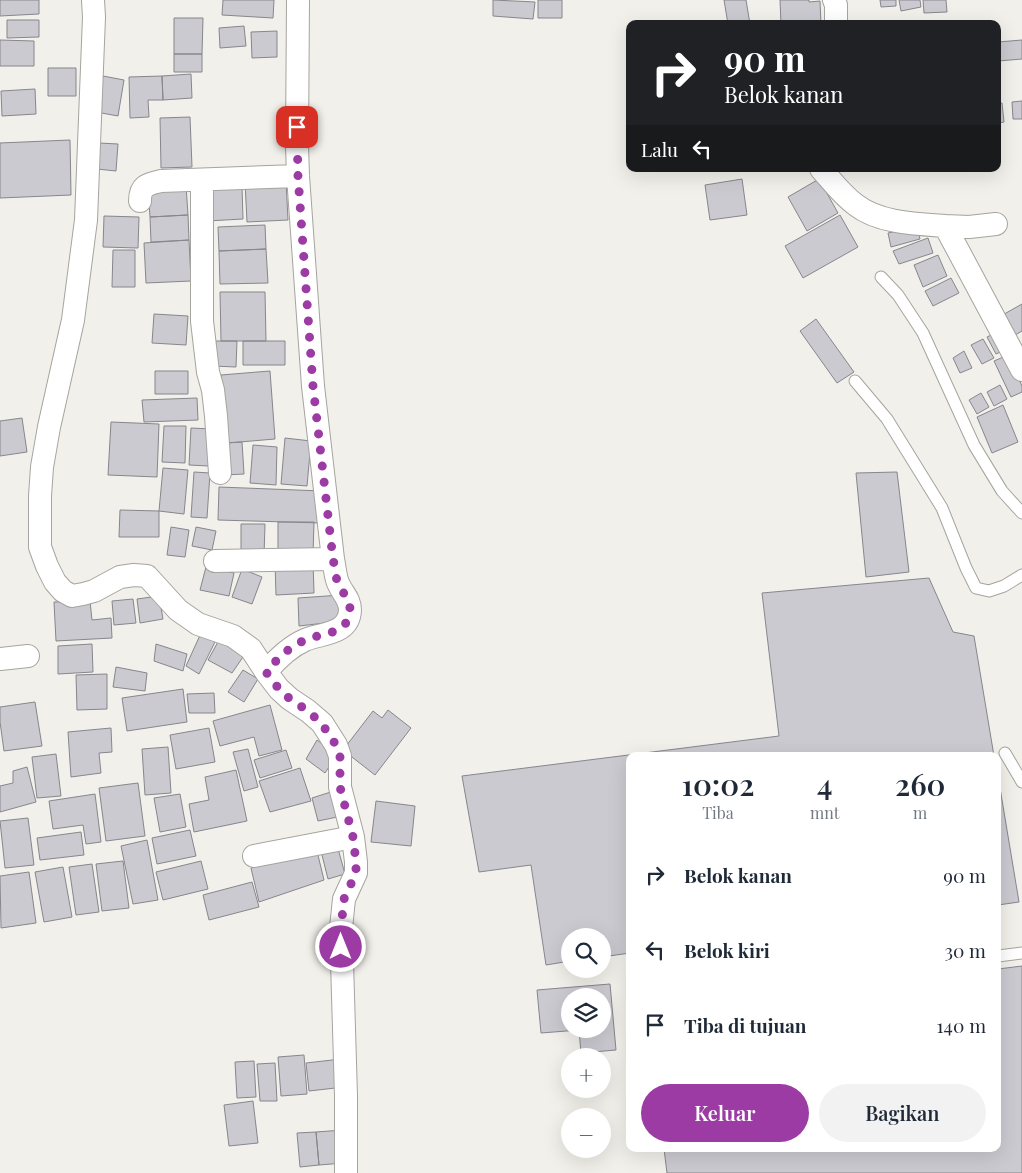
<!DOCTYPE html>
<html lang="id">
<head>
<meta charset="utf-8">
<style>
  :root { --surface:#fff; --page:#f2f2f3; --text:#1f2937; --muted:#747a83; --accent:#9b3ba3 }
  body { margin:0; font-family:"Playfair Display",serif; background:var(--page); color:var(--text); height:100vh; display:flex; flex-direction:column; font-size:19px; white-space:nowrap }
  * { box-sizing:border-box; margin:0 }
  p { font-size:16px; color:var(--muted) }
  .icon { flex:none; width:28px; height:28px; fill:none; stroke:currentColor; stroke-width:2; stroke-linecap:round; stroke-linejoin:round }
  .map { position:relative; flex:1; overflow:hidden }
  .sheet { position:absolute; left:626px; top:752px; width:375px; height:400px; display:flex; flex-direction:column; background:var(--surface); border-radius:10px; box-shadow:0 5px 20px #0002 }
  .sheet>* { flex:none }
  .hud { position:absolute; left:626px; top:20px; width:375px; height:152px; border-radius:10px; box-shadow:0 5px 20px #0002; background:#202124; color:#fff; overflow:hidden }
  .buttons { position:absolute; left:561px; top:928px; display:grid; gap:10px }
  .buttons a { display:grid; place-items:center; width:50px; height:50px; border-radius:50%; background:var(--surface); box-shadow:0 5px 20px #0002; font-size:25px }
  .pin { position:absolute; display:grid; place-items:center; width:42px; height:42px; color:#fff; margin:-21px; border-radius:10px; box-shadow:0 2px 8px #0006 }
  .me { position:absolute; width:55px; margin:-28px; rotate:0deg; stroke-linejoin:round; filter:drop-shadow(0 0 4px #0008) }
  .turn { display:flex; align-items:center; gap:18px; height:105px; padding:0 15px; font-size:22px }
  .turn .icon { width:65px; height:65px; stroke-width:2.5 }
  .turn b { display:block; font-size:35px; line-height:42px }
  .then { display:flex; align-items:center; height:48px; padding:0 15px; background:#0003; gap:10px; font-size:19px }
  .eta { display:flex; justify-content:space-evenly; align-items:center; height:85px; text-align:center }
  .eta b { font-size:30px; font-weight:600; line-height:35px }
  .primary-button { display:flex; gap:10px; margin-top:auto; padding:10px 15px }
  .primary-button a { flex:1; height:58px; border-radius:30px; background:var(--accent); color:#fff; font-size:20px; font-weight:600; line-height:58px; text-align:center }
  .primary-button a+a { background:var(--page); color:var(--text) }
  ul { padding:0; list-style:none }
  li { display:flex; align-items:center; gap:15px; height:75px; padding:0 15px }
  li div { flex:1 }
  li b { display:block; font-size:19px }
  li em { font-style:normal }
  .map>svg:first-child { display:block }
  .building { fill:#cbcad0; stroke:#87868c; fill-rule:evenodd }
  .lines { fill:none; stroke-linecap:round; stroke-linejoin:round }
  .service-casing { stroke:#a5a49e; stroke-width:13 }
  .minor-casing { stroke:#a5a49e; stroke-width:24 }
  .service { stroke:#fff; stroke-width:11 }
  .minor { stroke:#fff; stroke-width:22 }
  .route { stroke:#9b3ba3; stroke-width:9; stroke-dasharray:0 16.2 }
</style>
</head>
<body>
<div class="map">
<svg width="1022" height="1173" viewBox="0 0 1022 1173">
  <rect width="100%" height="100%" fill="#f1f0ea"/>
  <path class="building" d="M0 0H39V14L0 16Z
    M223 0H274L273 18 222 15Z
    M493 0 535 2 533 19 493 16Z
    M538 0H562V18H538Z
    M724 0H746L750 24H728Z
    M780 0H809V2L820 1 821 24H781Z
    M880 0H896V6L881 7Z
    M899 0H920L921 7 901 11Z
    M923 0H946L947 12 924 13Z
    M174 18H203L202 54H174Z
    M7 20H39V37L7 38Z
    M244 26 246 46 220 48 219 28Z
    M277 31V57L252 58 251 32Z
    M0 40 34 41V66H0Z
    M1022 40V59L998 61V42Z
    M174 54H202V72H174Z
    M48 68H76V96H48Z
    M191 74 192 98 163 100 162 76Z
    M103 76 124 80 118 116 96 112Z
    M162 76 163 100H148L149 117 130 118 129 77Z
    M35 89 36 114 2 116 1 91Z
    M1022 101V119H1013L1012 102Z
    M998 103H1002L1004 122 998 123Z
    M190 117 192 167 161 168 160 118Z
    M70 140 71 195 0 198V143Z
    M99 143 118 144 116 171 97 169Z
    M742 179 747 215 710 220 705 185Z
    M819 179 838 213 807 231 788 197Z
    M286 180 288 220 247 222 245 182Z
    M186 185 188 215 150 217 148 187Z
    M242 187 243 219 207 221 205 189Z
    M188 215 189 240 151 242 150 217Z
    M840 215 858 247 803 278 785 246Z
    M104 216 139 217 138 248 103 247Z
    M265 225 266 249 219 251 218 227Z
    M917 227 920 239 891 247 888 233Z
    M928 238 933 253 899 264 893 251Z
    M189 240 191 281 146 283 144 243Z
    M266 249 268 283 220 284 219 251Z
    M113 250H135V287H112Z
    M938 255 947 276 923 287 914 265Z
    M951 278 959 293 933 306 925 291Z
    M220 292H265L266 341H221Z
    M1022 304V331L1010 338 999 317Z
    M154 314 188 316 186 345 152 343Z
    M816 319 854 372 837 383 800 331Z
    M998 332 1007 349 996 354 987 337Z
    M983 339 994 358 982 364 971 345Z
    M213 341H237L236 367 213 366Z
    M243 341H285V365H243Z
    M964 351 972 368 960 373 953 358Z
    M1008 355 1022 386V392L1011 397 994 361Z
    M155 371H188V394H155Z
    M270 371 275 439 228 443 221 375Z
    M1000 385 1007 399 994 406 987 392Z
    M981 393 989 407 977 414 969 400Z
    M197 398 198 420 144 422 142 400Z
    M1003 405 1018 442 992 453 977 417Z
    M22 418 27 452 0 456V421Z
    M111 422 159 424 157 477 108 475Z
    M164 426H186L185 463 162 462Z
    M191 428 211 429 209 466 189 465Z
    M285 438 311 441 307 486 281 484Z
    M242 442 244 474 225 475 223 443Z
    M253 445 277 447 276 485 250 483Z
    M163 468 188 470 184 514 159 511Z
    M194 472 210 473 207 518 191 517Z
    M897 472 909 572 866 577 856 473Z
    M219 487 322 491 321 523 218 520Z
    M120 510 159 511V537H119Z
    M278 522H314L313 554 278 553Z
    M241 524H265L264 556 241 555Z
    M171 527 189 530 185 557 167 555Z
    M196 527 216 531 212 550 192 546Z
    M313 561 314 593 276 595 275 562Z
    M206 567 234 573 229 596 200 590Z
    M242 569 262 577 252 604 232 597Z
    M929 578 953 632 974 636 994 756H630V953L602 957V936H570V961L546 965 531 865 479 872 462 776 779 736 762 593Z
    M341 595 342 621 299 626 298 598Z
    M159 596 163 619 140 623 137 599Z
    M133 599 136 623 114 625 112 601Z
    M90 601 92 620 111 618 112 638 56 641 54 602Z
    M201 633 215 642 199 674 186 666Z
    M219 640 243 657 232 673 208 660Z
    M92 644 93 672 58 674V646Z
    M156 644 187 654 183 671 154 661Z
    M116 667 147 673 145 691 113 687Z
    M243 670 258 679 244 702 228 692Z
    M107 674V709L77 710 76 675Z
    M183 689 187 722 127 731 122 698Z
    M214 693 215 713H189L187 694Z
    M35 702 42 746 4 751 0 722V707Z
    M270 705 282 750 259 756 254 737 220 746 213 721Z
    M388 710 411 728 375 775 343 750 373 711 382 718Z
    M111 728 112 752 99 753 101 773 71 777 68 732Z
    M209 728 215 762 176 769 170 735Z
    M317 740 337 755 325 773 306 759Z
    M168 747 171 793 145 795 142 749Z
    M248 749 258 787 244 791 233 752Z
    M286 750 292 768 260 778 254 760Z
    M56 754 61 796 37 798 32 757Z
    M27 767 36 802 0 812V786L13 783V771Z
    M300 768 311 801 270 812 259 781Z
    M236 770 247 821 194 832 189 804 209 800 205 777Z
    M998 776 1019 902 998 905Z
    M138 783 145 836 106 841 99 788Z
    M337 790 342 816 318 821 312 798Z
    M95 794 101 842 86 844 83 825 53 829 49 801Z
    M180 794 186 827 160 832 154 798Z
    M376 801 415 806 411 846 371 842Z
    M28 818 34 865 5 868 0 821Z
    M190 830 196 856 157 864 152 838Z
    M81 832 84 855 40 860 37 838Z
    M147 840 158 900 133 904 121 846Z
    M337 845 345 874 328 879 321 851Z
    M316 847 324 880 259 902 251 868Z
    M123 861 129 908 102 911 96 864Z
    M201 861 208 889 163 900 156 872Z
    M92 864 99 912 76 915 69 867Z
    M63 867 72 917 44 922 35 872Z
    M29 872 36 923 1 928 0 876Z
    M252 882 259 907 209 920 203 895Z
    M1022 966V1173H667L664 1149H998V969Z
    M610 984 616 1050 581 1053 579 1030 541 1033 537 990ZM570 996H602V1029H570Z
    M304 1055 307 1094 281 1096 278 1057Z
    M341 1059 344 1087 309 1091 306 1063Z
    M254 1061 256 1097 237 1098 235 1062Z
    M275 1063 277 1101H260L257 1064Z
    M253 1101 258 1143 229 1146 224 1105Z
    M343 1130 344 1163 319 1165 316 1132Z
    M316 1132 319 1165 300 1167 297 1133Z"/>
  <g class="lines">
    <g class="service-casing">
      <path id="service" d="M881 277 898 295 923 333 974 445 1002 491 1022 513
        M855 381 887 419 942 508 966 568 976 588 989 591 1004 586 1022 575
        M1005 753 1022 782
        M998 956 1022 953"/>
    </g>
    <g class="minor-casing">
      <path id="minor" d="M93 0 94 17 86 220 73 320 49 427 42 467 40 496V547L47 566 55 582 63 591 72 596 83 594 94 591 120 577 134 575 147 576 178 610 198 624 233 636 251 649 266 672
        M298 0 297 145 298 176 313 386 333 559C335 567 335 578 339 585 343 594 350 599 350 610 349 635 321 633 305 640 289 647 277 659 266 672L279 689 290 699 308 711 322 723 336 745 340 756V787L353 837 356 862V873L344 899 341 928 346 1096V1173
        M834 0 836 5V24
        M821 169C832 181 842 195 856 205 879 223 916 224 945 226L1022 370
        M202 180V321L208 372 213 390 216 416 220 473
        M140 201C140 186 147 184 161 181L298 176
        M945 226 969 227 996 224
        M215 561 333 559
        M0 659 28 656
        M254 856 353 837"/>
    </g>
    <use href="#service" class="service"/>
    <use href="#minor" class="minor"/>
  </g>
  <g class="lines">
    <path class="route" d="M297 127 298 176 313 386 333 559C335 567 335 578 339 585 343 594 350 599 350 610 349 635 321 633 305 640 289 647 277 659 266 672L279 689 290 699 308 711 322 724 336 745 340 756V787L353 837 356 862V873L344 899 341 928V947"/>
  </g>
</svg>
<div class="buttons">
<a><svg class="icon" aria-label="search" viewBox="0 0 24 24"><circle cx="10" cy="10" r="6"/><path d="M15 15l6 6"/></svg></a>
<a><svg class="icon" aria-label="layers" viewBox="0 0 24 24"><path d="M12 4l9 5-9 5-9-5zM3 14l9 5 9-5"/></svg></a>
<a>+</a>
<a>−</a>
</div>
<div class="pin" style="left:297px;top:127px;background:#d93025"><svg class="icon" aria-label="arrive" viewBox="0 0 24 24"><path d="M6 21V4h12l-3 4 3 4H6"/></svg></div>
<svg class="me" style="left:341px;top:947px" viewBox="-20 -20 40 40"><circle r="17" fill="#9b3ba3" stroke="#fff" stroke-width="3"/><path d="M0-11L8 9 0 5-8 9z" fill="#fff"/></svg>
<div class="hud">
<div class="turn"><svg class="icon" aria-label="right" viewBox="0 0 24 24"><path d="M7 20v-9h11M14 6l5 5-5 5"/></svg><div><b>90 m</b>Belok kanan</div></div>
<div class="then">Lalu<svg class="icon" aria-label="left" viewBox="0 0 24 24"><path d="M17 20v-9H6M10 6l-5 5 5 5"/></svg></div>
</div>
<section class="sheet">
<div class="eta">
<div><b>10:02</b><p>Tiba</p></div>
<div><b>4</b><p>mnt</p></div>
<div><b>260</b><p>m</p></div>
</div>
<ul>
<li><svg class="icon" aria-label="right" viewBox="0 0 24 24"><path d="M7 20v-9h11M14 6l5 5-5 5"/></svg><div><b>Belok kanan</b></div><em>90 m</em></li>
<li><svg class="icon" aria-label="left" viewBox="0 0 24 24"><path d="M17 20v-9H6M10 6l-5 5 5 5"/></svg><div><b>Belok kiri</b></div><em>30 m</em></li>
<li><svg class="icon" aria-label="arrive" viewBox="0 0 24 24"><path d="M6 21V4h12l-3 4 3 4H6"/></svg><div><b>Tiba di tujuan</b></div><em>140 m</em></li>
</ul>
<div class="primary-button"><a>Keluar</a><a>Bagikan</a></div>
</section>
</div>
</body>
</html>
